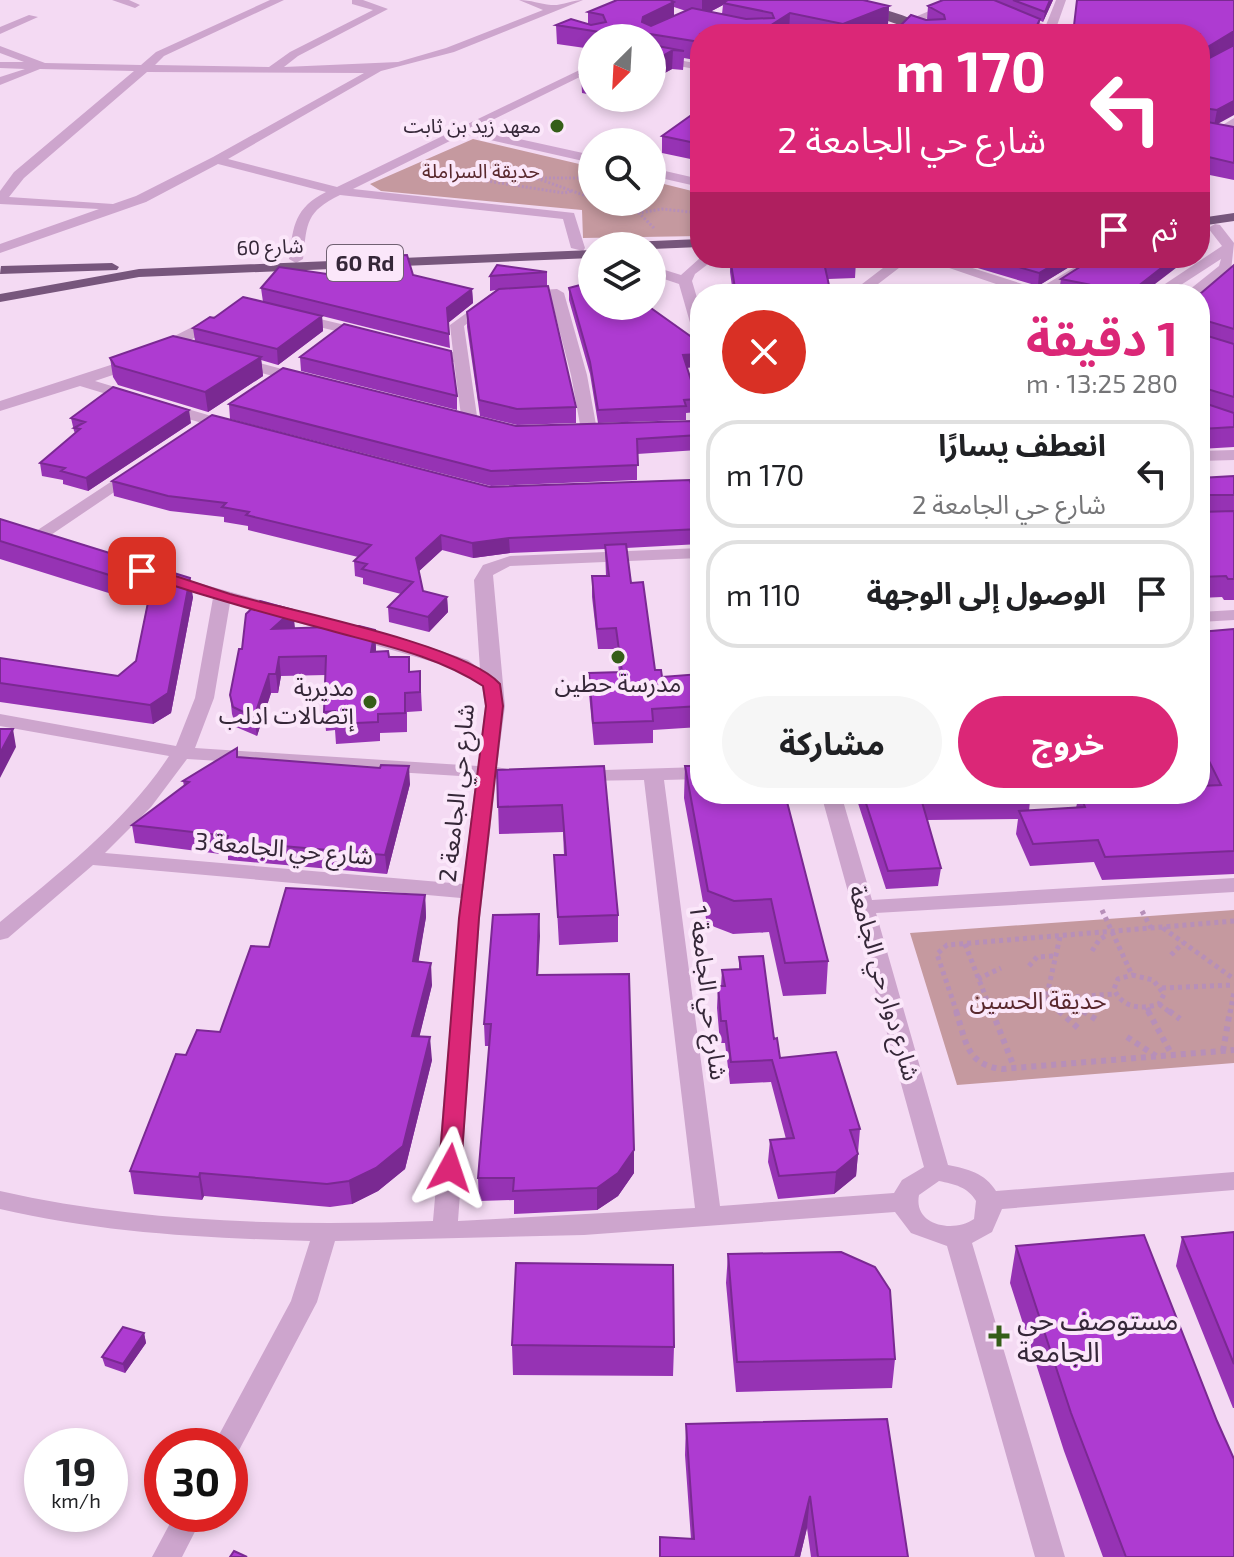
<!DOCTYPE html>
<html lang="ar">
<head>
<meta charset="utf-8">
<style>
  :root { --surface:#fff; --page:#f6f6f6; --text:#202124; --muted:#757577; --line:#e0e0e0; --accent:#db2777 }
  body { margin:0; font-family:"Exo 2","Noto Sans Arabic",sans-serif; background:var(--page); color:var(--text); direction:rtl; height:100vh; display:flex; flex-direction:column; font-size:30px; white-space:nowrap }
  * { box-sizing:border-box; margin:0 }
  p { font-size:26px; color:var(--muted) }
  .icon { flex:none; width:44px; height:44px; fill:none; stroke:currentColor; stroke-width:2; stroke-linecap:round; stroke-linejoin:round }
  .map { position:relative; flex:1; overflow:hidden; direction:ltr }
  .drawer { position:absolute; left:690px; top:284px; width:520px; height:520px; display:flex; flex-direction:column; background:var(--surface); border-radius:32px; box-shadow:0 4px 12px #0003; direction:rtl }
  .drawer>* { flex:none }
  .hud { position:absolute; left:690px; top:24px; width:520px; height:244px; border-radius:32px; box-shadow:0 4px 12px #0003; direction:rtl; background:#db2777; color:#fff; overflow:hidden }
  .needle { width:52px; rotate:204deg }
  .tools { position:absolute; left:578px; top:24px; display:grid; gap:16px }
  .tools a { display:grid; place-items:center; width:88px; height:88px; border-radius:50%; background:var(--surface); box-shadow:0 4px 12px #0003; font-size:40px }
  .speed { position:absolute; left:24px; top:1428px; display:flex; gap:16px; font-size:40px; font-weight:700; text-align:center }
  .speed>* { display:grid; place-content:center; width:104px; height:104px; border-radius:50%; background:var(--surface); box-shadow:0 4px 12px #0003; line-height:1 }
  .speed small { font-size:20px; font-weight:400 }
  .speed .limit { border:12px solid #d22; background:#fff; color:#111 }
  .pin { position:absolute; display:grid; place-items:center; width:68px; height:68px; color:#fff; margin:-34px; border-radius:16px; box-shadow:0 4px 12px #0006 }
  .me { position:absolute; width:88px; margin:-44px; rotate:5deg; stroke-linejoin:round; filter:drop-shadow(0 0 6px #0008) }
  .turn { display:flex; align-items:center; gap:28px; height:168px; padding:0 32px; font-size:36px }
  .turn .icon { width:104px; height:104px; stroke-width:2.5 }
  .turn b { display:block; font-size:56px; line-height:68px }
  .then { display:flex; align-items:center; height:76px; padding:0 32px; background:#0003; gap:16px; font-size:30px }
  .round { display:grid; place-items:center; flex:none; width:84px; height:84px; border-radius:42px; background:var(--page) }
  .head { display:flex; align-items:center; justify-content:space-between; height:136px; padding:0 32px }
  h1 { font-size:48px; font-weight:700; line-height:60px; color:var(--accent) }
  .cta { display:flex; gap:16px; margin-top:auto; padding:16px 32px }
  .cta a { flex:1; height:92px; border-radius:48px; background:var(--accent); color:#fff; font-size:32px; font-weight:700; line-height:92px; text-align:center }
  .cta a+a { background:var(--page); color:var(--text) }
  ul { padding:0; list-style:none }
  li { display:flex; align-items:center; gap:24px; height:108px; margin:0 16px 12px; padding:0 16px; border:4px solid var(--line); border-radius:32px }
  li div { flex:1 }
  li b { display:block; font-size:30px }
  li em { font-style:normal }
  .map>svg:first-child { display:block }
  .green { fill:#c5999f }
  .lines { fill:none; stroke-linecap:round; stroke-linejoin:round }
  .path-far2 { stroke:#b78fb9; stroke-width:3; stroke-dasharray:2 2; stroke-linecap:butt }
  .path-far1 { stroke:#b78fb9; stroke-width:5; stroke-dasharray:4 4; stroke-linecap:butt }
  .path { stroke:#b78fb9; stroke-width:6; stroke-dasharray:5 5; stroke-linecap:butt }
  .minor { fill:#cda5cd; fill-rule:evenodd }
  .primary { fill:#77567c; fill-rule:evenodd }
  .wall { fill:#9633b4; fill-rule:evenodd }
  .shaded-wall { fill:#7a2992 }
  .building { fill:#ae3bd1; stroke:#7a2992; stroke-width:2 }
  .route { fill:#db2777; stroke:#8e194d; stroke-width:2 }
  .poi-dot { fill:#355e18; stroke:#fbe7fa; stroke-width:3 }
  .labels { text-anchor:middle; stroke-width:8; stroke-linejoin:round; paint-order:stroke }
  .far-poi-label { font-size:20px; fill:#352738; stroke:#fbe7fa; text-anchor:end }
  .far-park-label { font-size:20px; fill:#59282d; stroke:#fbe7fa }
  .far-street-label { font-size:20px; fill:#352738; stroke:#fbe7fa }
  .shield { fill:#fbe7fa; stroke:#706172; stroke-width:2 }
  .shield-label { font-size:22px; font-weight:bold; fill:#352738 }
  .poi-label { font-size:24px; fill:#352738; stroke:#fbe7fa }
  .street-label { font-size:24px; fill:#352738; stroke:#fbe7fa }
  .park-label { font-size:24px; fill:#59282d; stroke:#fbe7fa }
  .near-poi-label { font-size:28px; fill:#352738; stroke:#fbe7fa; text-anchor:start }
</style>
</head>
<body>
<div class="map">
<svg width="1234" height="1557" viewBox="0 0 1234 1557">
  <rect width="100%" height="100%" fill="#f4daf3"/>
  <path class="green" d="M473 139 592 167V202H652V181L700 193V236L583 238 582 210 381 191 370 184Z
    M1234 910V1063L957 1085 910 933Z"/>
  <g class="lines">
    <path class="path-far2" d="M423 171 564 193 572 191
      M587 178H536L592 198
      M614 202 613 209 639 213
      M638 202 647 209
      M654 228 639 213 662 209 700 213"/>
    <path class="path-far1" d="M1102 910 1132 975
      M1142 911 1151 928
      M1163 928 1234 979
      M1060 937 1046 999 1061 1013
      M965 944 992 1013
      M1092 951 1099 940 1108 934
      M1171 955 1183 943
      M1029 966 1037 957 1055 956
      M1132 975 1153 980 1164 994 1159 1004C1141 1010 1122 1008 1114 989L1118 979Z
      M978 979 1001 968
      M1162 988 1234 985
      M1063 998 1086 1013
      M988 1003 1115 994
      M1159 1004 1171 1013
      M1147 1008 1150 1013
      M957 1013 937 954 947 945 1234 921
      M1230 1013 1234 992"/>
    <path class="path" d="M956 1011C966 1041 966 1065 1002 1069L1234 1050
      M992 1011 1014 1067
      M1059 1011 1078 1028
      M1083 1011 1097 1020
      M1148 1011 1172 1055
      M1169 1011 1180 1019
      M1127 1037 1156 1056
      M1223 1051 1230 1011"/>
    <path class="minor" d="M112 0H129L140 5 135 8Z
      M270 0H284L164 56 155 65 269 67 290 52 373 10 352 4V0H363L388 9 298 56 284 67 398 62 446 48 543 10 519 0C531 0 540 4 551 5 561 6 573 0 583 0L454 52 381 71 228 159 337 187 592 64V71L474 129 592 155V163L464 134 353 189 574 213 585 248 583 251 571 248 563 219 340 195C305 212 307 224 303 259L296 263 289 259C293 227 294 208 326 192L218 164 146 202 0 253V244L99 209 0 204V191L14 172 134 71 40 69 0 85V77L25 69 0 68V62H24L0 53V46L45 63 141 65 156 52ZM147 72 364 73 213 157 136 196 113 204 9 197 24 178Z
      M955 0H969L891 34H875Z
      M1056 0H1066L1054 34H1042L1012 17 1017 14 1046 25Z
      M29 15 38 17 0 34V27Z
      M652 55 700 64V70L652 61Z
      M1234 118V127L1218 137 1208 134Z
      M652 168 700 179V187L652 176Z
      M1215 224 1220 225 1234 243 1231 271 1200 294H1184L1219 266 1221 259 1167 294H1150L1222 246 1208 228Z
      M700 258H716L695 274 692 281 700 308V337L693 333 679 284 652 275V266L681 275Z
      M896 258H912L865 294H849Z
      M920 258H941L1038 289 1090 258H1107L1050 294H1025Z
      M557 289 564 293 587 375 597 430 589 435 581 430 571 375 551 298 526 299 519 295 526 291Z
      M487 298 494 302 492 305 464 326 478 423 470 428 462 423 454 362 420 350 427 346 453 352 450 325Z
      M295 313 370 331 372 334 365 338 290 320 288 317Z
      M214 316 221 320 219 323C180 348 139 367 95 381L138 394V400L133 402 80 386 0 411V401L129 359Z
      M237 357 308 376 311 379 303 384 232 365 229 362Z
      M164 402 235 423 237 426 229 431 158 410 156 407Z
      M1234 450V460L1200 461V451Z
      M135 466 141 468V474L42 541H30L27 537Z
      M700 481V491L664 493 656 488 664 483Z
      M700 548V558L510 566 493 575 505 706 497 767 507 769 510 773 507 777 496 779 480 918 458 1221 695 1208 644 780 580 781 570 775 573 771 700 767V779L664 780 720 1206 894 1193 902 1180 924 1167 821 794H841L872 900 1234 878V892L876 913 948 1165C968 1169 985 1173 996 1191L1234 1172V1190L1002 1209 992 1232 972 1243 1065 1557H1035L947 1246 911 1233 895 1212 584 1235 335 1241 317 1302 237 1454 230 1457V1446H213L291 1301 310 1241C205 1238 102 1233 0 1209V1191C141 1223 289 1226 433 1221L461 898 93 865 8 938 0 940V922C60 872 126 822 169 756L0 726V714L176 746 195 698 213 598 160 583 157 579 160 575 166 574 426 646 468 660 480 669 474 580 483 565 510 556ZM230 603 454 668 482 686 485 706 478 766 195 748 214 698ZM187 759 476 777 463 884 105 853 151 807ZM939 1181C954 1184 968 1187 976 1201L974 1219C954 1233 913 1226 919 1195Z
      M1234 610V620L1200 622V612Z
      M175 1514H204L182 1557H152Z"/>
    <path class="primary" d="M828 0C859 0 916 16 941 34H925Z
      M1234 213V221L1200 226V218Z
      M700 239V247L652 249V246H622L629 242Z
      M592 250V258L139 277 0 302V294L139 269Z
      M112 263 119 267 117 270 0 274 1 266Z"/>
  </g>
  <path class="wall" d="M617 0H863L889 6 888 24 862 34H804L789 31 700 34V61L684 58 683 70 672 69 652 80V38H592V49L557 44 556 25 588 24V12ZM723 5 722 14 710 12ZM674 7 686 11 674 16Z
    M943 0H1053L1043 22 1039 20 1038 34H892L927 20 928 6Z
    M1234 0 1218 124 1234 127V180L1200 173V34Z
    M592 69V95L582 93 581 74Z
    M700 112V161L662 153V136Z
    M730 258 856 261 855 278 828 279 831 294H733L730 272Z
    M944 258H1084L1038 286Z
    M1234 265V447L1200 449V294Z
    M547 272V286L576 407V423L517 425 480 416 467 327V312L496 290 490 291V276Z
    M327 274 413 275 472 289 473 303 448 323 450 348 322 316 323 331 278 365 261 360 263 376 208 412 118 385 113 377 110 358 195 341 193 328 214 318 263 302 261 288Z
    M1061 279 1142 294H1070L1059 292Z
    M569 288 700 343V366L687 368 697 399V412L686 413V420L598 423 590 374 569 300Z
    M300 357 457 396V410L301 371Z
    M229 404 516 426 699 435 698 450 637 454V480L491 486 230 419Z
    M71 418 191 423 88 491 63 484V480L42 476 40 463 75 433 74 431Z
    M1234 476V600H1224L1222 597 1200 598V512H1202L1200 509V478Z
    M112 481 490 487 700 505V544L626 548 631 583 655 670 662 677 700 674V727L653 730V743L594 745 589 694V673L619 672 616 649H598L592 597V576H606L605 549 510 553 473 558 442 550 419 571 423 591 447 597 448 612 429 632 389 622 388 607 401 594 363 584V578L355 576 354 561 358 557 248 530V526L224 522V517L170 511 114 496Z
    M0 519 193 597 171 713 153 724 0 702V658L118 676 136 661 147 605 0 559Z
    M295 628 375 630 376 652 389 657 410 672 420 671 422 711 407 712V732L380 733V741L336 744 335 730 326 731 324 712 326 675 281 676 278 693H271L257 736 236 727 232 714 230 695 242 649Z
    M1234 629V874L1102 880 1094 862 1030 866 1016 834 1018 819 927 820 941 868 938 886 886 889 855 794H1028L1030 801 1029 811 1076 808 1079 794H1200L1206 786 1200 774V632Z
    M239 757 410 784 387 874 228 860V855L135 843 132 825 184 786 183 781Z
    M604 766 618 915V942L559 945 554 855H564L563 832 499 834 497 770Z
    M685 766 828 961 826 994 783 996 769 932 733 934 707 924 684 798Z
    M425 895 426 917 418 962 432 985 419 1037 432 1060 405 1169 378 1191 352 1204 330 1207 204 1196 202 1200 134 1194 130 1171 186 1055 220 1032 269 947Z
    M539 914 538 975 634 1173 618 1196 597 1210 514 1214V1200L479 1201 478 1178 489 1046H485L484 1024Z
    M739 957 774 1039 780 1058 860 1129 856 1176 834 1194 778 1199 768 1162 770 1140 786 1139 771 1082 730 1084 725 1043H720L717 1008 718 986H721L722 970 739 969Z
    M1234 1232V1408H1233L1176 1266 1182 1237Z
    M1016 1246 1234 1557H1103L1064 1451 1010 1283Z
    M728 1254 895 1359 892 1388 736 1392 726 1283Z
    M144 1333 146 1343 125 1373 105 1366 102 1357Z
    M512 1345 674 1347 673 1376 513 1375Z
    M686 1424 908 1557H811L807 1528 800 1557H659L660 1537 691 1539 685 1455Z"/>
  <path class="shaded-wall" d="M702 0H732L723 3V5L702 16Z
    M1050 0H1053L1043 22 1045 12Z
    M674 2V19L642 38 643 17Z
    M889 6 888 24 862 34H843V24Z
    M790 13 789 31 784 34H757Z
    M1040 19 1038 34H1033Z
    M1234 31V45L1200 66 1201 51Z
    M673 50 672 69 652 80V62Z
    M1234 101V115L1214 126 1217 110Z
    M1065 258H1084L1038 286 1039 273Z
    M1174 258H1189L1142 294H1128Z
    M472 289 473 303 448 323 447 308Z
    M322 316 323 331 278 365 277 349Z
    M700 354V366L682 368 683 355Z
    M261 357 263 376 208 412 205 392Z
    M189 410 191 423 88 491 86 478Z
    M441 535 442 550 417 573 416 558Z
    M509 538 510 553 473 558 472 543Z
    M190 578 193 597 171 713 153 724 150 705Z
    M447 597 448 612 429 632 428 617Z
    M293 610 295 628 272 629Z
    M375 630 376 649 373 671 371 652Z
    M279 657 281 676 278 693 276 674Z
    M269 674 271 693 257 736 254 717Z
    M13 729 16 747 0 778V753Z
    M409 766 410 784 387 874 385 855Z
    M425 895 426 917 415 983 413 961Z
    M539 914 540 936 537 997V975Z
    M431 963 432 985 414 1059 412 1036Z
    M430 1037 432 1060 405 1169 378 1191 352 1204 349 1181Z
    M634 1150V1173L618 1196 597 1210V1188Z
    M858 1154 856 1176 834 1194 836 1172Z
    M200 1173 204 1196 202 1200 199 1177Z
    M144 1333 146 1343 125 1373 123 1364Z
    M810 1496 807 1528 800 1557H795Z"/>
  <path class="building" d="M617 0H670L674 2 643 17 642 22 651 26 692 8 746 19 774 18 772 13 723 3 728 0H863L889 6 843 24 790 13 757 34H700V42L650 34 651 38H637L556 25 571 19 591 25 606 22 603 15 588 12Z
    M943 0H994L1040 19 1033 34H996L984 29 976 34H892L911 15 926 20 945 19 944 15 928 6Z
    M1013 0H1050L1045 12Z
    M1077 0H1234V31L1201 51 1200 63 1234 45V101L1217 110 1203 108 1200 110V34H1073Z
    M652 45 684 51 673 50 652 62Z
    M592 69V77L581 74Z
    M697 111 700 112V144L662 136Z
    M1200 112 1202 121 1234 127V163L1200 155Z
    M407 255 413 275 472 289 447 308 449 334 261 288 279 267 327 274 352 257Z
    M730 258H852L856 261 824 263 831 294H736Z
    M988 258H1065L1039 273Z
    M1094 258H1174L1128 294 1082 286 1087 284 1061 279Z
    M497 265 547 272 490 276Z
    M1234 265V329L1204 320 1200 323 1201 334 1234 344V397L1204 388 1200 390 1201 402 1234 413V427L1201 429H1200V294Z
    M591 282 592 306H648L700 343V354L683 355 697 399 684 400 686 406 598 410 590 362 569 288Z
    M548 286 576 407 517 409 479 400 467 312 499 289Z
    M243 297 322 316 277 349 193 328 210 317 214 318Z
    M344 324 451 351 457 396 300 357Z
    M173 336 261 357 205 392 115 366 110 358Z
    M283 368 516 426 693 421 699 435 637 439 638 465 491 471 229 404Z
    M113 387 189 410 86 478 61 471 65 468 40 463 80 429 74 428 85 422 71 418Z
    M212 415 490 487 690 480 696 505H700V529L509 538 472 543 441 535 416 558 423 591 447 597 428 617 388 607 413 582 362 569 367 564 354 561 371 545 246 515 249 512 222 507 226 503 168 496 112 481Z
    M1234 476V495H1208L1200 483V478Z
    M1234 511V579H1228L1226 576 1200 577V512Z
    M0 519 190 578 168 693 150 705 0 683V658L118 676 136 661 151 588 0 541Z
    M626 544 631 583 643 582 655 670H661L662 677 700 674V706L652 709 653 721 593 723 589 673 622 672 616 628 597 629 592 576H609L605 545Z
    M260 601 293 610 272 629 359 626 375 630 371 652 388 651 389 657H409V672L420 671V692L405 693V713L378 714V722L334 724 335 711 324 712 326 656 279 657 276 674H269L254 717 233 707 230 695 239 649H242L246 614Z
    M1234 629V851L1105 857 1098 840 1033 844 1019 811 1085 807 1080 794H1200V786L1221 785 1200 743V632Z
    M0 729H13L0 753Z
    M237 748V757L380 768 381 765 409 766 385 855 226 841 228 836 132 825 189 782 183 781Z
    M604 766 618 915 558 917 554 855H566L562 805 498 807 497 770Z
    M685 766H700V794H785L828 961 785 963 771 899 734 901 708 891Z
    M863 794H1028L1030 801 922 802 941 868 888 871Z
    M286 888 425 895 413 961 431 963 412 1036 430 1037 403 1146 376 1168 349 1181 327 1184 200 1173 199 1177 130 1171 176 1054 186 1055 197 1030 220 1032 251 946 269 947Z
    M539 914 537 975 629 974 634 1150 618 1173 597 1188 513 1191 514 1178H478L491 1024H484L493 915Z
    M763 956 774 1039 777 1038 780 1058 836 1052 860 1129 850 1130 858 1154 836 1172 779 1176 770 1140 794 1138 772 1060 731 1062 726 1021H721L718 986H725L722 970 741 969 739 957Z
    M1234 1232V1364L1182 1237Z
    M1144 1235 1217 1421 1234 1459V1557H1126L1071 1413 1016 1246Z
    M841 1252 875 1267 890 1290 895 1359 737 1362 728 1254Z
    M516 1263 673 1265 674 1347 512 1345Z
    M123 1327 144 1333 123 1364 102 1357Z
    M887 1419 908 1557H818L810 1496 795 1557H660V1537L694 1539 686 1424Z
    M234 1551 247 1557H230Z"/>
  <path class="route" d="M142 566C172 574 201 585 230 594 287 610 466 645 500 684L503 706 479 918 461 1168 458 1173 450 1176 442 1173 439 1168 459 918 486 706 483 686C434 654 377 644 321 628 259 612 198 594 137 574V568Z"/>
  <g class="poi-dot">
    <circle cx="557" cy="126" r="8"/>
    <circle cx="618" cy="657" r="8"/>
    <circle cx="370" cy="702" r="8"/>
    <path d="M995 1324h8v8h8v8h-8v8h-8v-8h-8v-8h8z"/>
  </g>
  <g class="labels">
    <g class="far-poi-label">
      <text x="541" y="133">معهد زيد بن ثابت</text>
    </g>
    <g class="far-park-label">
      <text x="481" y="178">حديقة السراملة</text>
    </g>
    <g class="far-street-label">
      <text transform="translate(270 247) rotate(-2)" y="7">شارع 60</text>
    </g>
    <rect class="shield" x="327" y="245" width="76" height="36" rx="6"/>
    <g class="shield-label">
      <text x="365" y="271">60 Rd</text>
    </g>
    <g class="poi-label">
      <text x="618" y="692">مدرسة حطين</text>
      <text x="354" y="696" text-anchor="end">مديرية<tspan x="354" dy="28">إتصالات ادلب</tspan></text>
    </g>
    <g class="street-label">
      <text transform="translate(457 793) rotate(-84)" y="8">شارع حي الجامعة 2</text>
      <text transform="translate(284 849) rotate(5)" y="8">شارع حي الجامعة 3</text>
      <text transform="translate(884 983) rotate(74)" y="8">شارع دوار حي الجامعة</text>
      <text transform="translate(708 993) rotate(83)" y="8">شارع حي الجامعة 1</text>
    </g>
    <g class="park-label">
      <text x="1038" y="1009">حديقة الحسين</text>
    </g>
    <g class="near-poi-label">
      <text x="1017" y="1330">مستوصف حي<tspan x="1017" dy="32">الجامعة</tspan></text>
    </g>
  </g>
</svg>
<div class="tools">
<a><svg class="needle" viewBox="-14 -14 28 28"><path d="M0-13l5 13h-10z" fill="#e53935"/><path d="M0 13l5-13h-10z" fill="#757577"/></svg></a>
<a><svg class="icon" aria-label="search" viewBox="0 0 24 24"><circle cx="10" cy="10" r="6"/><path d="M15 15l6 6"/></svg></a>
<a><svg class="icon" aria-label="layers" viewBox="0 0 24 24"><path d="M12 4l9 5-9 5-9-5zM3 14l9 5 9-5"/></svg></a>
</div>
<div class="speed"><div>19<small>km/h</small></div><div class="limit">30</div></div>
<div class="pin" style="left:142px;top:571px;background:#d93025"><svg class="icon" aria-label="arrive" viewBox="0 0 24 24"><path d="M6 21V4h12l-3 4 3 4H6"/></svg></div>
<svg class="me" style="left:450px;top:1168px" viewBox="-20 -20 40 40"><path d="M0-17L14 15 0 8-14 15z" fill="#db2777" stroke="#fff" stroke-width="4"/></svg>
<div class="hud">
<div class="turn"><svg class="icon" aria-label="left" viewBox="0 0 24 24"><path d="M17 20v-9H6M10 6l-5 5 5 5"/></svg><div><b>170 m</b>شارع حي الجامعة 2</div></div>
<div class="then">ثم<svg class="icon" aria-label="arrive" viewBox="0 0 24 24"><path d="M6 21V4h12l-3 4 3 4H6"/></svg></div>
</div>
<section class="drawer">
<div class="head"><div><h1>1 دقيقة</h1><p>280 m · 13:25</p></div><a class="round" style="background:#d93025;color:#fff"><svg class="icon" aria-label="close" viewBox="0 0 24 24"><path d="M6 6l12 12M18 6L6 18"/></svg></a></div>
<ul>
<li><svg class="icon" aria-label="left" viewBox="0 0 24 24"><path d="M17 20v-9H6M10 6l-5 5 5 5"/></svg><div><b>انعطف يسارًا</b><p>شارع حي الجامعة 2</p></div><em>170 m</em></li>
<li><svg class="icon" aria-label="arrive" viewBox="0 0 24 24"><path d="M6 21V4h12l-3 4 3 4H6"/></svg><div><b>الوصول إلى الوجهة</b></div><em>110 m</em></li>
</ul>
<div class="cta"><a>خروج</a><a>مشاركة</a></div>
</section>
</div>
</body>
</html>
